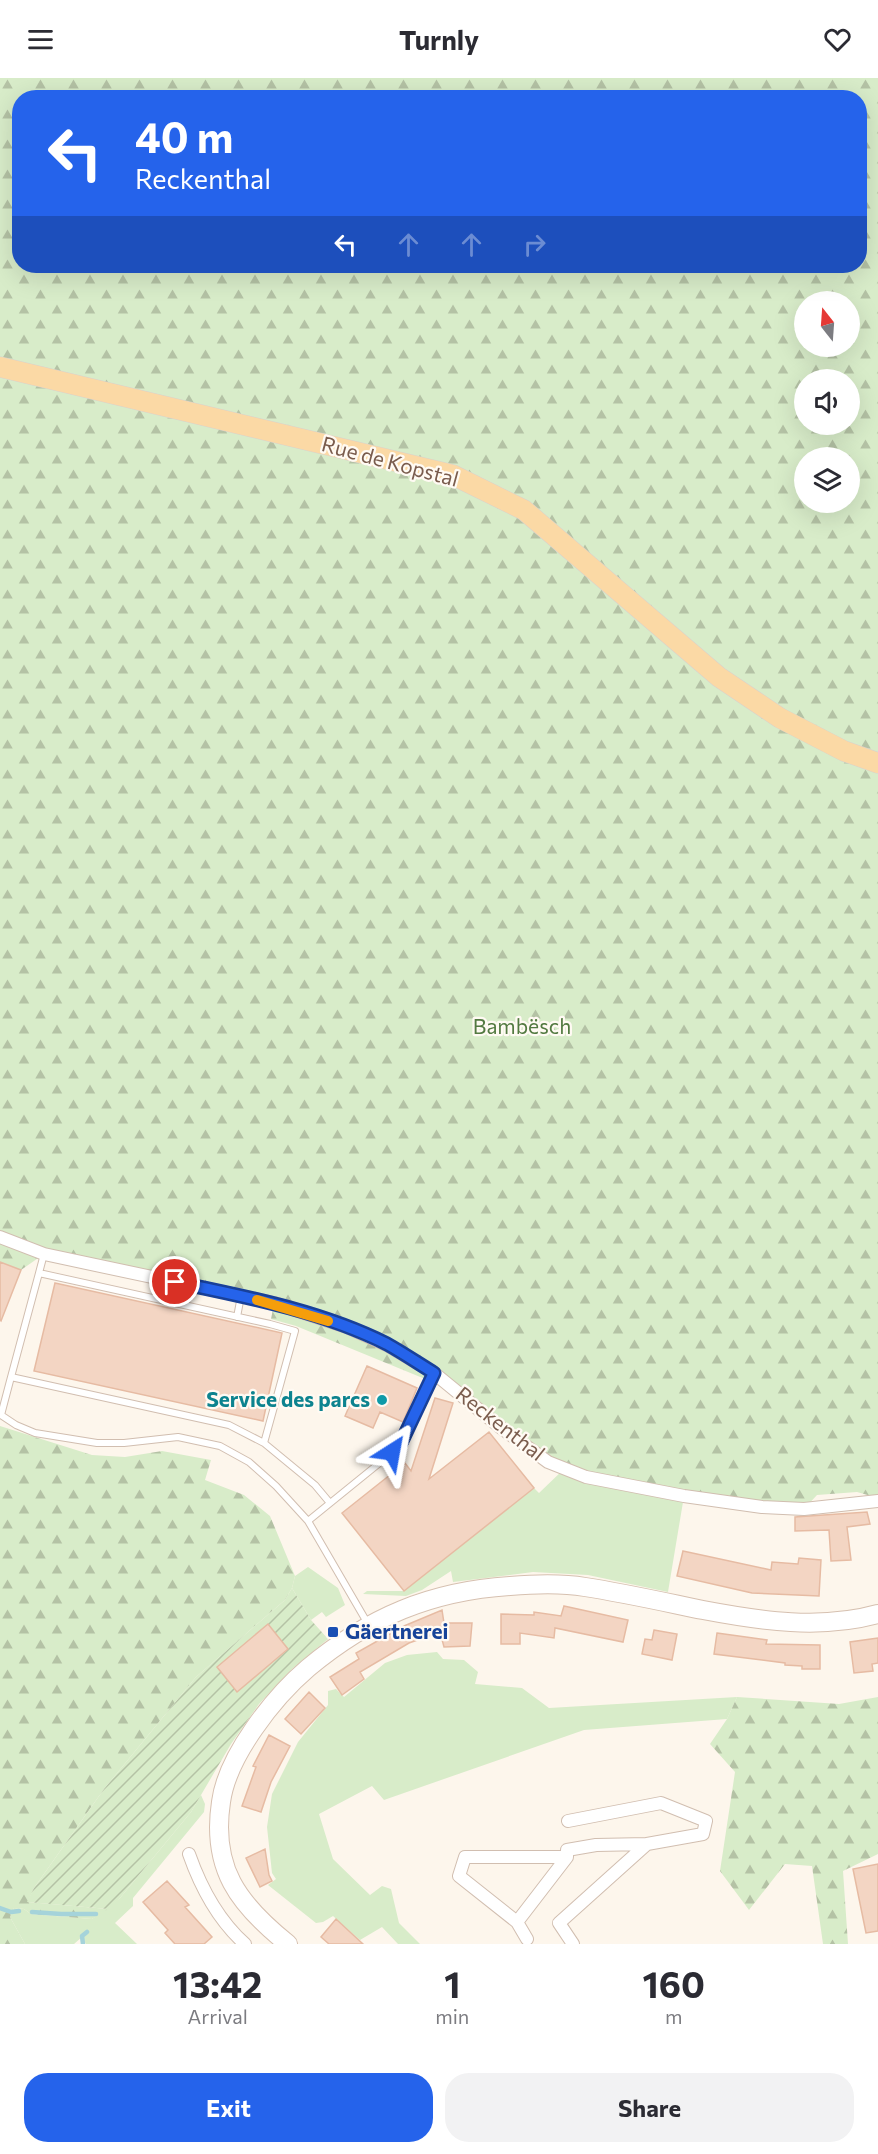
<!DOCTYPE html>
<html lang="en">
<head>
<meta charset="utf-8">
<style>
  :root { --surface:#fff; --page:#f2f2f3; --text:#2b2b33; --muted:#7c7c81; --accent:#2563eb }
  body { margin:0; font-family:Commissioner,sans-serif; background:var(--page); color:var(--text); height:100vh; display:flex; flex-direction:column; font-size:22px; white-space:nowrap }
  * { box-sizing:border-box; margin:0 }
  p { font-size:20px; color:var(--muted) }
  .icon { flex:none; width:33px; height:33px; fill:none; stroke:currentColor; stroke-width:2; stroke-linecap:round; stroke-linejoin:round }
  .map { position:relative; height:1866px; overflow:hidden }
  .drawer { display:flex; flex-direction:column; background:var(--surface); flex:1 }
  .drawer>* { flex:none }
  .hud { position:absolute; left:12px; top:12px; width:855px; height:183px; border-radius:24px; box-shadow:0 6px 24px #0002; background:#2563eb; color:#fff; overflow:hidden }
  .needle { width:39px; rotate:343deg }
  .tools { position:absolute; left:794px; top:213px; display:grid; gap:12px }
  .tools a { display:grid; place-items:center; width:66px; height:66px; border-radius:50%; background:var(--surface); box-shadow:0 6px 24px #0002; font-size:30px }
  .pin { position:absolute; display:grid; place-items:center; width:51px; height:51px; color:#fff; margin:-26px; border:3px solid #fff; border-radius:50%; box-shadow:0 2px 6px #0007 }
  .me { position:absolute; width:66px; margin:-33px; rotate:34deg; stroke-linejoin:round; filter:drop-shadow(0 0 4px #0008) }
  .turn { display:flex; align-items:center; gap:21px; height:126px; padding:0 24px; font-size:27px }
  .turn .icon { width:78px; height:78px; stroke-width:2.5 }
  .turn b { display:block; font-size:42px; line-height:51px }
  .lanes { display:flex; align-items:center; height:57px; padding:0 24px; background:#0003; justify-content:center; gap:30px; direction:ltr }
  .lanes .off { opacity:.35 }
  .eta { display:flex; justify-content:space-evenly; align-items:center; height:102px; text-align:center }
  .eta b { font-size:36px; font-weight:700; line-height:42px }
  .cta { display:flex; gap:12px; margin-top:auto; padding:12px 24px }
  .cta a { flex:1; height:69px; border-radius:24px; background:var(--accent); color:#fff; font-size:24px; font-weight:700; line-height:69px; text-align:center }
  .cta a+a { background:var(--page); color:var(--text) }
  header { display:flex; justify-content:space-between; align-items:center; height:78px; padding:0 24px; background:var(--surface); font-size:27px; font-weight:700 }
  .map>svg:first-child { display:block }
  .grass { fill:#d8ecc9 }
  .forest { fill:url(#forest-firs); fill-rule:evenodd }
  .garden { fill:url(#garden-furrows) }
  .lines { fill:none; stroke-linecap:round; stroke-linejoin:round }
  .stream { stroke:#a5d3da; stroke-width:4.5 }
  .building { fill:#f3d5c3; stroke:#e6bba3; stroke-width:1.5 }
  .service-casing { stroke:#d1beb0; stroke-width:8 }
  .minor-casing { stroke:#d1beb0; stroke-width:14 }
  .secondary-casing { stroke:#d6c0b0; stroke-width:20 }
  .primary-casing { stroke:#dad1cd; stroke-width:21 }
  .service { stroke:#fff; stroke-width:6 }
  .minor { stroke:#fff; stroke-width:12 }
  .secondary { stroke:#fff; stroke-width:18 }
  .primary { stroke:#fbd9a5; stroke-width:20 }
  .route-casing { stroke:#184099; stroke-width:15 }
  .route { stroke:#2563eb; stroke-width:10 }
  .slow { stroke:#f59e0b; stroke-width:10 }
  .culture-dot { fill:#0f9aa8; stroke:#fffaf3; stroke-width:2 }
  .transit-dot { fill:#1a4fb4; stroke:#fffaf3; stroke-width:2 }
  .labels { text-anchor:middle; stroke-width:4.5; stroke-linejoin:round; paint-order:stroke }
  .street-label { font-size:21px; fill:#7a5c4d; stroke:#fffaf3 }
  .park-label { font-size:21px; fill:#537a41; stroke:#fffaf3 }
  .culture-label { font-size:21px; font-weight:bold; fill:#0d838f; stroke:#fffaf3; text-anchor:end }
  .transit-label { font-size:21px; font-weight:bold; fill:#164399; stroke:#fffaf3; text-anchor:start }
</style>
</head>
<body>
<header><svg class="icon" aria-label="menu" viewBox="0 0 24 24"><path d="M4 6h16M4 12h16M4 18h16"/></svg>Turnly<svg class="icon" aria-label="heart" viewBox="0 0 24 24"><path d="M12 20l-8-8c-3-5 5-10 8-4 3-6 11-1 8 4z"/></svg></header>
<div class="map">
<svg width="878" height="1866" viewBox="0 0 878 1866">
  <defs>
    <pattern id="forest-firs" width="22" height="20" patternUnits="userSpaceOnUse" patternTransform="scale(1.5)"><rect width="22" height="20" fill="#d8ecc9"/><path d="M5 1l3.5 6h-7zM16 11l3.5 6h-7z" fill="#b4c2a5"/></pattern>
    <pattern id="garden-furrows" width="10" height="10" patternUnits="userSpaceOnUse" patternTransform="scale(1.5)"><rect width="10" height="10" fill="#d8ecc9"/><path d="M-1 1l2-2M0 10L10 0M9 11l2-2" fill="none" stroke="#b4c2a5"/></pattern>
  </defs>
  <rect width="100%" height="100%" fill="#fdf6ec"/>
  <path class="grass" d="M564 1391 684 1418 668 1514 588 1497 533 1494 453 1504 451 1493 422 1512 406 1518 363 1516 367 1513H404L534 1410 539 1415Z
    M308 1489 338 1510 345 1527 326 1539 322 1534 311 1542 292 1510 295 1498Z
    M437 1574 443 1581 464 1582 478 1594 475 1606 522 1610 549 1630 737 1619 727 1641 584 1652 384 1722 372 1708 319 1736 333 1781 370 1817 382 1808 391 1811 399 1845 420 1866H398L382 1849 360 1862 333 1838 323 1844 316 1845 268 1807 276 1801 272 1795 267 1749 272 1716 298 1664 328 1627V1613L336 1611 344 1619 385 1585 407 1577Z
    M201 1717 205 1726 204 1734 133 1820V1828L115 1845 137 1866H86L82 1859 74 1866H25L10 1839 14 1830 24 1831 31 1836 92 1841 120 1820 191 1734Z"/>
  <path class="forest" d="M0 0H878V1420L857 1414 817 1417 804 1431 762 1429 564 1391 434 1295 430 1303 296 1248 271 1241 274 1226 44 1176 21 1192 0 1184ZM20 20H860V188H20ZM804 224H849V268H804ZM804 302H849V346H804ZM804 380H849V424H804Z
    M0 1348 92 1377 125 1379 162 1373 211 1382 205 1402 244 1417 270 1438 295 1498 292 1510 285 1522 196 1599 104 1711 34 1810 28 1824 108 1831 92 1841 31 1836 24 1831 14 1830 10 1839 25 1866H0Z
    M737 1619 839 1626 878 1619V1776L843 1793 848 1866H823L812 1788 785 1786 749 1832 720 1793 735 1694 710 1666 727 1641Z"/>
  <path class="garden" d="M292 1510 311 1542 328 1561 292 1591 259 1626 231 1666 191 1734 120 1820 108 1831 27 1824 34 1810 104 1711 196 1599 285 1522Z"/>
  <g class="lines">
    <path class="stream" d="M0 1830 11 1834 19 1833
      M32 1834 61 1836H96
      M83 1866 82 1858 87 1854"/>
  </g>
  <path class="building" d="M0 1184 21 1192 1 1243 0 1242Z
    M55 1205 282 1255 263 1343 34 1293Z
    M367 1288 417 1310 403 1344 380 1334 373 1350 345 1338Z
    M435 1320 453 1325 429 1401 489 1354 534 1410 404 1513 342 1435 405 1385 411 1393Z
    M867 1434 870 1446 847 1449 851 1482 831 1483 829 1452 795 1453V1439Z
    M683 1473 771 1492 772 1484 798 1486 799 1480 821 1482 819 1518 752 1515 677 1498Z
    M564 1528 628 1542 623 1564 555 1550 554 1560 520 1555V1566H501V1536L534 1537V1534L561 1538Z
    M442 1532 444 1545H472L470 1568 444 1569 440 1554 409 1565 360 1594 364 1601 342 1617 330 1599 359 1581 356 1575 404 1548Z
    M268 1546 288 1571 237 1614 217 1589Z
    M654 1552 677 1556 672 1582 642 1576 645 1561 652 1562Z
    M717 1555 767 1562 766 1566 820 1567V1591H802V1588L785 1587V1585L714 1576Z
    M878 1560V1585L872 1586 873 1593 854 1595 850 1564Z
    M309 1614 325 1630 301 1656 285 1641Z
    M269 1657 290 1668 271 1704 261 1734 242 1728 256 1689 253 1688Z
    M265 1771 269 1797 272 1803 260 1809 246 1780Z
    M878 1786V1853L866 1855 853 1791Z
    M167 1803 189 1827 185 1829 212 1859 204 1866H175L165 1855 168 1852 143 1824Z
    M336 1841 363 1866H329L321 1859Z"/>
  <g class="lines">
    <g class="service-casing">
      <path id="service" d="M39 1195 44 1176
        M237 1239 241 1218
        M11 1299 39 1195 270 1246 295 1253 264 1365
        M308 1443 276 1408 249 1384 220 1368 178 1359 124 1365H97L35 1355 16 1347 1 1337 11 1299 229 1347 264 1365 315 1407 330 1425
        M368 1546 308 1443 382 1383 401 1365 434 1295"/>
    </g>
    <g class="minor-casing">
      <path id="minor" d="M0 1159 44 1176 274 1225 347 1249 387 1267 434 1295 500 1349 548 1384 586 1399 684 1418 762 1429 804 1431 878 1423
        M568 1743 661 1725 706 1743 703 1756 647 1766 559 1845 573 1866
        M189 1776C201 1810 218 1842 245 1866
        M517 1844 459 1798 465 1779H567
        M527 1861 517 1844 567 1779V1772L596 1767 647 1766"/>
    </g>
    <g class="secondary-casing">
      <path id="secondary" d="M288 1866C238 1826 211 1790 221 1724 227 1678 274 1619 308 1590 369 1539 431 1513 510 1508 535 1506 561 1505 585 1509 624 1515 664 1524 703 1532 761 1543 821 1552 878 1536"/>
    </g>
    <g class="primary-casing">
      <path id="primary" d="M0 289 453 397 524 432 719 599 780 640 844 673 878 685"/>
    </g>
    <use href="#service" class="service"/>
    <use href="#minor" class="minor"/>
    <use href="#secondary" class="secondary"/>
    <use href="#primary" class="primary"/>
  </g>
  <g class="lines">
    <g class="route-casing">
      <path id="route" d="M175 1204C247 1219 321 1233 387 1266 403 1275 418 1285 434 1295L401 1365 392 1374"/>
    </g>
    <use href="#route" class="route"/>
    <path class="slow" d="M257 1222 328 1243"/>
  </g>
  <circle class="culture-dot" cx="382" cy="1322" r="6"/>
  <rect class="transit-dot" x="327" y="1548" width="12" height="12" rx="3"/>
  <g class="labels">
    <g class="street-label">
      <text transform="translate(390 384) rotate(15)" y="7">Rue de Kopstal</text>
      <text transform="translate(500 1346) rotate(38)" y="7">Reckenthal</text>
    </g>
    <g class="park-label">
      <text x="522" y="956">Bambësch</text>
    </g>
    <g class="culture-label">
      <text x="370" y="1329">Service des parcs</text>
    </g>
    <g class="transit-label">
      <text x="345" y="1561">Gäertnerei</text>
    </g>
  </g>
</svg>
<div class="tools">
<a><svg class="needle" viewBox="-14 -14 28 28"><path d="M0-13l5 13h-10z" fill="#e53935"/><path d="M0 13l5-13h-10z" fill="#7c7c81"/></svg></a>
<a><svg class="icon" aria-label="sound" viewBox="0 0 24 24"><path d="M4 9h4l5-4v14l-5-4H4zM17 9q2 3 0 6"/></svg></a>
<a><svg class="icon" aria-label="layers" viewBox="0 0 24 24"><path d="M12 4l9 5-9 5-9-5zM3 14l9 5 9-5"/></svg></a>
</div>
<div class="pin" style="left:175px;top:1204px;background:#d93025"><svg class="icon" aria-label="arrive" viewBox="0 0 24 24"><path d="M6 21V4h12l-3 4 3 4H6"/></svg></div>
<svg class="me" style="left:392px;top:1374px" viewBox="-20 -20 40 40"><path d="M0-17L14 15 0 8-14 15z" fill="#2563eb" stroke="#fff" stroke-width="4"/></svg>
<div class="hud">
<div class="turn"><svg class="icon" aria-label="left" viewBox="0 0 24 24"><path d="M17 20v-9H6M10 6l-5 5 5 5"/></svg><div><b>40 m</b>Reckenthal</div></div>
<div class="lanes"><svg class="icon" aria-label="left" viewBox="0 0 24 24"><path d="M17 20v-9H6M10 6l-5 5 5 5"/></svg><svg class="icon off" aria-label="ahead" viewBox="0 0 24 24"><path d="M12 20V5M6 11l6-6 6 6"/></svg><svg class="icon off" aria-label="ahead" viewBox="0 0 24 24"><path d="M12 20V5M6 11l6-6 6 6"/></svg><svg class="icon off" aria-label="right" viewBox="0 0 24 24"><path d="M7 20v-9h11M14 6l5 5-5 5"/></svg></div>
</div>
</div>
<section class="drawer">
<div class="eta">
<div><b>13:42</b><p>Arrival</p></div>
<div><b>1</b><p>min</p></div>
<div><b>160</b><p>m</p></div>
</div>
<div class="cta"><a>Exit</a><a>Share</a></div>
</section>
</body>
</html>
